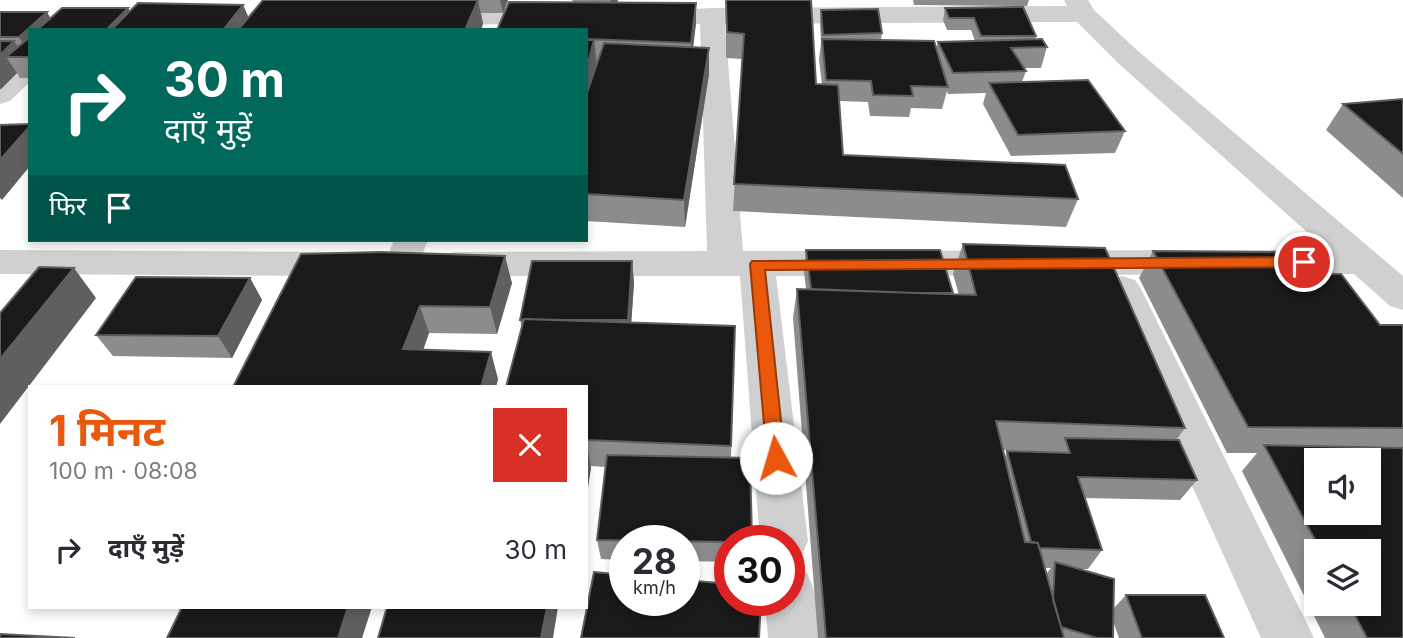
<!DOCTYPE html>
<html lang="hi">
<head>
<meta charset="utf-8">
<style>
  :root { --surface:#fff; --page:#f7f7f7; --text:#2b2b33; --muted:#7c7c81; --accent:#ea580c }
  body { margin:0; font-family:Inter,"Noto Sans Devanagari",sans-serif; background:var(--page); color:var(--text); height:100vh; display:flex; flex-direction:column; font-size:26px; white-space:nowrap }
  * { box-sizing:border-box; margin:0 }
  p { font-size:23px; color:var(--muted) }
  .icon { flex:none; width:38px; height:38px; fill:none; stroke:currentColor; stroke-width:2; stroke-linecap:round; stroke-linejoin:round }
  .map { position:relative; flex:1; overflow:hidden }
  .side { position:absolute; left:28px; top:385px; width:560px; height:224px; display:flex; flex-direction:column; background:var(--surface); border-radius:0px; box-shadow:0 4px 10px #0003 }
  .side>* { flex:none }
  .banner { position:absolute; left:28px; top:28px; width:560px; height:214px; border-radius:0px; box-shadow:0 4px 10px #0003; background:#00695c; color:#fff; overflow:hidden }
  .buttons { position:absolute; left:1304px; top:448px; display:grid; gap:14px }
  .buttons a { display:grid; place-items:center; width:77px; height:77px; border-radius:0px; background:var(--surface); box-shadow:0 4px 10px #0003; font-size:35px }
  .speed { position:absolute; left:609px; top:525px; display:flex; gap:14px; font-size:35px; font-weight:700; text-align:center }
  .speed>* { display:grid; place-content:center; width:91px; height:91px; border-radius:50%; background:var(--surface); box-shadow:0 4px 10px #0003; line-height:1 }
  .speed small { font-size:18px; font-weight:400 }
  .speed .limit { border:10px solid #d22; background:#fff; color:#111 }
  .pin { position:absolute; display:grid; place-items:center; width:60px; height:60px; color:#fff; margin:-30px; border:4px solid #fff; border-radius:50%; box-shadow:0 2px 7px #0007 }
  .me { position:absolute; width:77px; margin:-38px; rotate:354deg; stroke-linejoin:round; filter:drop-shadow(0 0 5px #0008) }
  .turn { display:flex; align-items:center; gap:24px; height:147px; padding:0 21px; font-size:32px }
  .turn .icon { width:91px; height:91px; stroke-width:2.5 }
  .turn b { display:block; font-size:49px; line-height:60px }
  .then { display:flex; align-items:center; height:66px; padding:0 21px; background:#0003; gap:14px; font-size:26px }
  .round { display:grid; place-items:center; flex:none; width:74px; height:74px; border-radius:0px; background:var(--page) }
  .headline { display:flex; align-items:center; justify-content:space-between; height:119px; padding:0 21px }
  h1 { font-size:42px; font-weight:700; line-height:52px; color:var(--accent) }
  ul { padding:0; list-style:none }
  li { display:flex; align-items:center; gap:21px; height:91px; padding:0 21px }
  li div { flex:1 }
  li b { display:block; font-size:26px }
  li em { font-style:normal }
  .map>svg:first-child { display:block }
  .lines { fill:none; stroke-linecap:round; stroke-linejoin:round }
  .minor { fill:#d0d0d0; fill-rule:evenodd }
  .wall { fill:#8c8c8c; fill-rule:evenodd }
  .shaded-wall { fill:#5f5f5f }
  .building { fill:#1a1a1a; stroke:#5f5f5f; stroke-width:2; fill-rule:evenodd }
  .route { fill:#ea580c; stroke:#983908; stroke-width:2 }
</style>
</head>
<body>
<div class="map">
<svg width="1403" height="638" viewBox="0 0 1403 638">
  <rect width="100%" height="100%" fill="#fff"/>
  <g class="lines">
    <path class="minor" d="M1064 0H1088L1094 10 1138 51 1403 276V310L1390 306 1354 274 776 276 808 541 801 557 789 561V541H760L740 276H454L441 273 436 264 441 255 454 252 707 251 700 24 635 22 631 17 635 12 712 8 1067 6ZM1077 22 1118 63 1327 250 743 251 725 24Z
      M556 9 565 12 569 17 565 22 431 26 422 23 418 18 422 13 431 10Z
      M30 58V82L10 101 0 104V79L20 60Z
      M394 240H428L415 273 402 276 389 273 384 264Z
      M0 250 348 252 361 255 366 264 361 273 348 276 0 274Z
      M1122 276 1135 280 1141 289 1314 638H1261L1103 289 1109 280Z
      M789 566 807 573 814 590 820 638H768L765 600H789Z"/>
  </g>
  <path class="wall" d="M263 0H508L503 13H481L483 24 30 30V78H20L17 73 0 90V12H47L50 18 128 8 130 11 243 5 248 17Z
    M572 0H618L617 3H696V23L693 48H709V74L685 227 586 221V30Z
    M726 0 816 84 822 85 819 59 821 43 820 22 821 10 882 33 881 40 936 49 938 42 975 41 971 30H947L943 20 945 8 1036 36 1035 39 1047 47 1041 68H1024L1026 71 1022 82 1125 131 1115 153 1011 156 983 104 986 93 948 94 947 91 942 109 911 108 909 117 870 116 868 102 839 101 843 155 1078 199 1066 227 733 211 742 59 726 58Z
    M913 0H1029L1027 6 914 5Z
    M1403 99V198L1326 130 1343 104Z
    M963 244 1185 428 1176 440 1197 480 1180 500 1085 498 1102 550 1088 569H1079L1113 609 1126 595 1224 638H1119L1113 621V638H818L793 318 797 289H806L804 272 806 250 953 293 952 294 959 295 953 274ZM1003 450 1057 452 1007 451 1005 457ZM1044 568H1051L1047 573V578Z
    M1153 251 1304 274 1380 325H1403V638H1325L1242 471 1257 453H1227L1139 278ZM1316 551H1368V604H1316Z
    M380 252 512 283 497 334 429 333 423 350 498 379 496 387H233Z
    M632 261 634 283 631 323 735 326 731 458 730 562 684 561V541H625V560L601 559 597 540 605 467 591 466 586 500V387L522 328 520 320Z
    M250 278 262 300 232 358 113 356 96 335Z"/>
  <path class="shaded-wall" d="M478 0 483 24 481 30H465Z
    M500 0H508L503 13Z
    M611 0H618L612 12 611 1Z
    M696 3V23L691 64V43Z
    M243 5 252 25 248 30H223Z
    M128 8 139 28 137 30H106Z
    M47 12 57 30H30V54L19 37Z
    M594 40 597 66 586 108V71Z
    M14 41 25 57H6L17 73 1 89 0 88V55Z
    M709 48V74L685 227 684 200Z
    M30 126V166L2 200 0 198V160Z
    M505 256 512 283 497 334 490 307Z
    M632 261 634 283 630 342 628 320Z
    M74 268 96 298 0 424V359Z
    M250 278 262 300 232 358 218 336Z
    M420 306 429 333 414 376 403 349Z
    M491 352 498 379 496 387H481Z
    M587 442 591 468 586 500Z
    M348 607H372L362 638H338Z
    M547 607H558L553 638H541Z"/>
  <path class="building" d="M263 0H478L465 30H238Z
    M726 0H811L816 84 838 85 843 155 1065 165 1078 199 734 184 744 34 727 32Z
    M509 2 696 3 691 43 586 39V30H497Z
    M138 3 243 5 223 30H111Z
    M1023 7 1036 36H981L974 18H949L945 8Z
    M62 8H128L106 30H37Z
    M878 9 882 33 823 35 821 10Z
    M0 12H47L19 37H0Z
    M30 37V57H6Z
    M822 39 934 41 948 87 911 86 913 96 873 95 871 81 826 80Z
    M1042 39 1047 47 1011 48 1026 71 953 73 938 42Z
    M586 40H594L586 71Z
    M0 41H14L0 55Z
    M604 43 709 48 684 200 586 194V96Z
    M1088 80 1125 131 1018 135 989 83Z
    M1403 99V154L1343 104Z
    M30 124V126L0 160V125Z
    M963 244 1105 248 1185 428 996 421 1025 542 1038 543 1064 638H826L797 289 976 295Z
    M806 250H940L953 293H917L811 289Z
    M1153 251 1288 252 1304 274H1341L1380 325H1403V428L1248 427Z
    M380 252 505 256 490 307 420 306 403 349 491 352 481 387H233L301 254Z
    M532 261H632L628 320H563L524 319V320H520Z
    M39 267 74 268 0 359V313Z
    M136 277 250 278 218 336 96 335Z
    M524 319 735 326 731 446 586 440V387H506Z
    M1065 438 1179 440 1197 480 1078 477 1102 550 1039 548 1038 543 1031 542 1007 451 1070 453Z
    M1264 445 1403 448V638H1367L1349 604H1368V551H1321ZM1316 460H1368V513H1316Z
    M607 455 750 458 752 541H730V542L597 540Z
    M1055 562 1114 579 1113 638H1097L1061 627 1053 600Z
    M594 572 625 575V600H684V580L730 584V600H761L759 638H581Z
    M1126 595H1205L1224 638H1142Z
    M182 607H348L338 638H167Z
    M387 607H547L541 638H378Z
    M0 634 75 638H0Z"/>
  <path class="route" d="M1304 257 1311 262 1304 267 765 270 785 458 783 463 776 466 770 463 767 458 750 264 752 261Z"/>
</svg>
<div class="buttons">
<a><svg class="icon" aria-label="sound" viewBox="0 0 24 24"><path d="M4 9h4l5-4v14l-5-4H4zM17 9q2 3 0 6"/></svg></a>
<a><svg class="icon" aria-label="layers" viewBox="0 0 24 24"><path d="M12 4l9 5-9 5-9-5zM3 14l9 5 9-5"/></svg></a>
</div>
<div class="speed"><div>28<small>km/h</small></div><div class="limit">30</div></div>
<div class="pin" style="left:1304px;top:262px;background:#d93025"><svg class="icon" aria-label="arrive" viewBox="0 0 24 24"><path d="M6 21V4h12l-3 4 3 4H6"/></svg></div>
<svg class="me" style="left:776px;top:458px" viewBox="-20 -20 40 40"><circle r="19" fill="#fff"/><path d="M0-13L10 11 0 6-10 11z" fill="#ea580c"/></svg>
<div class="banner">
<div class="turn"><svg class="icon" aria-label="right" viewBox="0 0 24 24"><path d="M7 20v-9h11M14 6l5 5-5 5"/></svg><div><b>30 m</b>दाएँ मुड़ें</div></div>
<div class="then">फिर<svg class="icon" aria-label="arrive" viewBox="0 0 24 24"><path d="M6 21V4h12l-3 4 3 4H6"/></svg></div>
</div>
<section class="side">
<div class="headline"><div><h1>1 मिनट</h1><p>100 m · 08:08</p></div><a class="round" style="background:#d93025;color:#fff"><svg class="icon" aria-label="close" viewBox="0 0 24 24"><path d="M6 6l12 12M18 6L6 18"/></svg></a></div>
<ul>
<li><svg class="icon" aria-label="right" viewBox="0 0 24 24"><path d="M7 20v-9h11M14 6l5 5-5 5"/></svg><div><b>दाएँ मुड़ें</b></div><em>30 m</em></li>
</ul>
</section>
</div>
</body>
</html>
